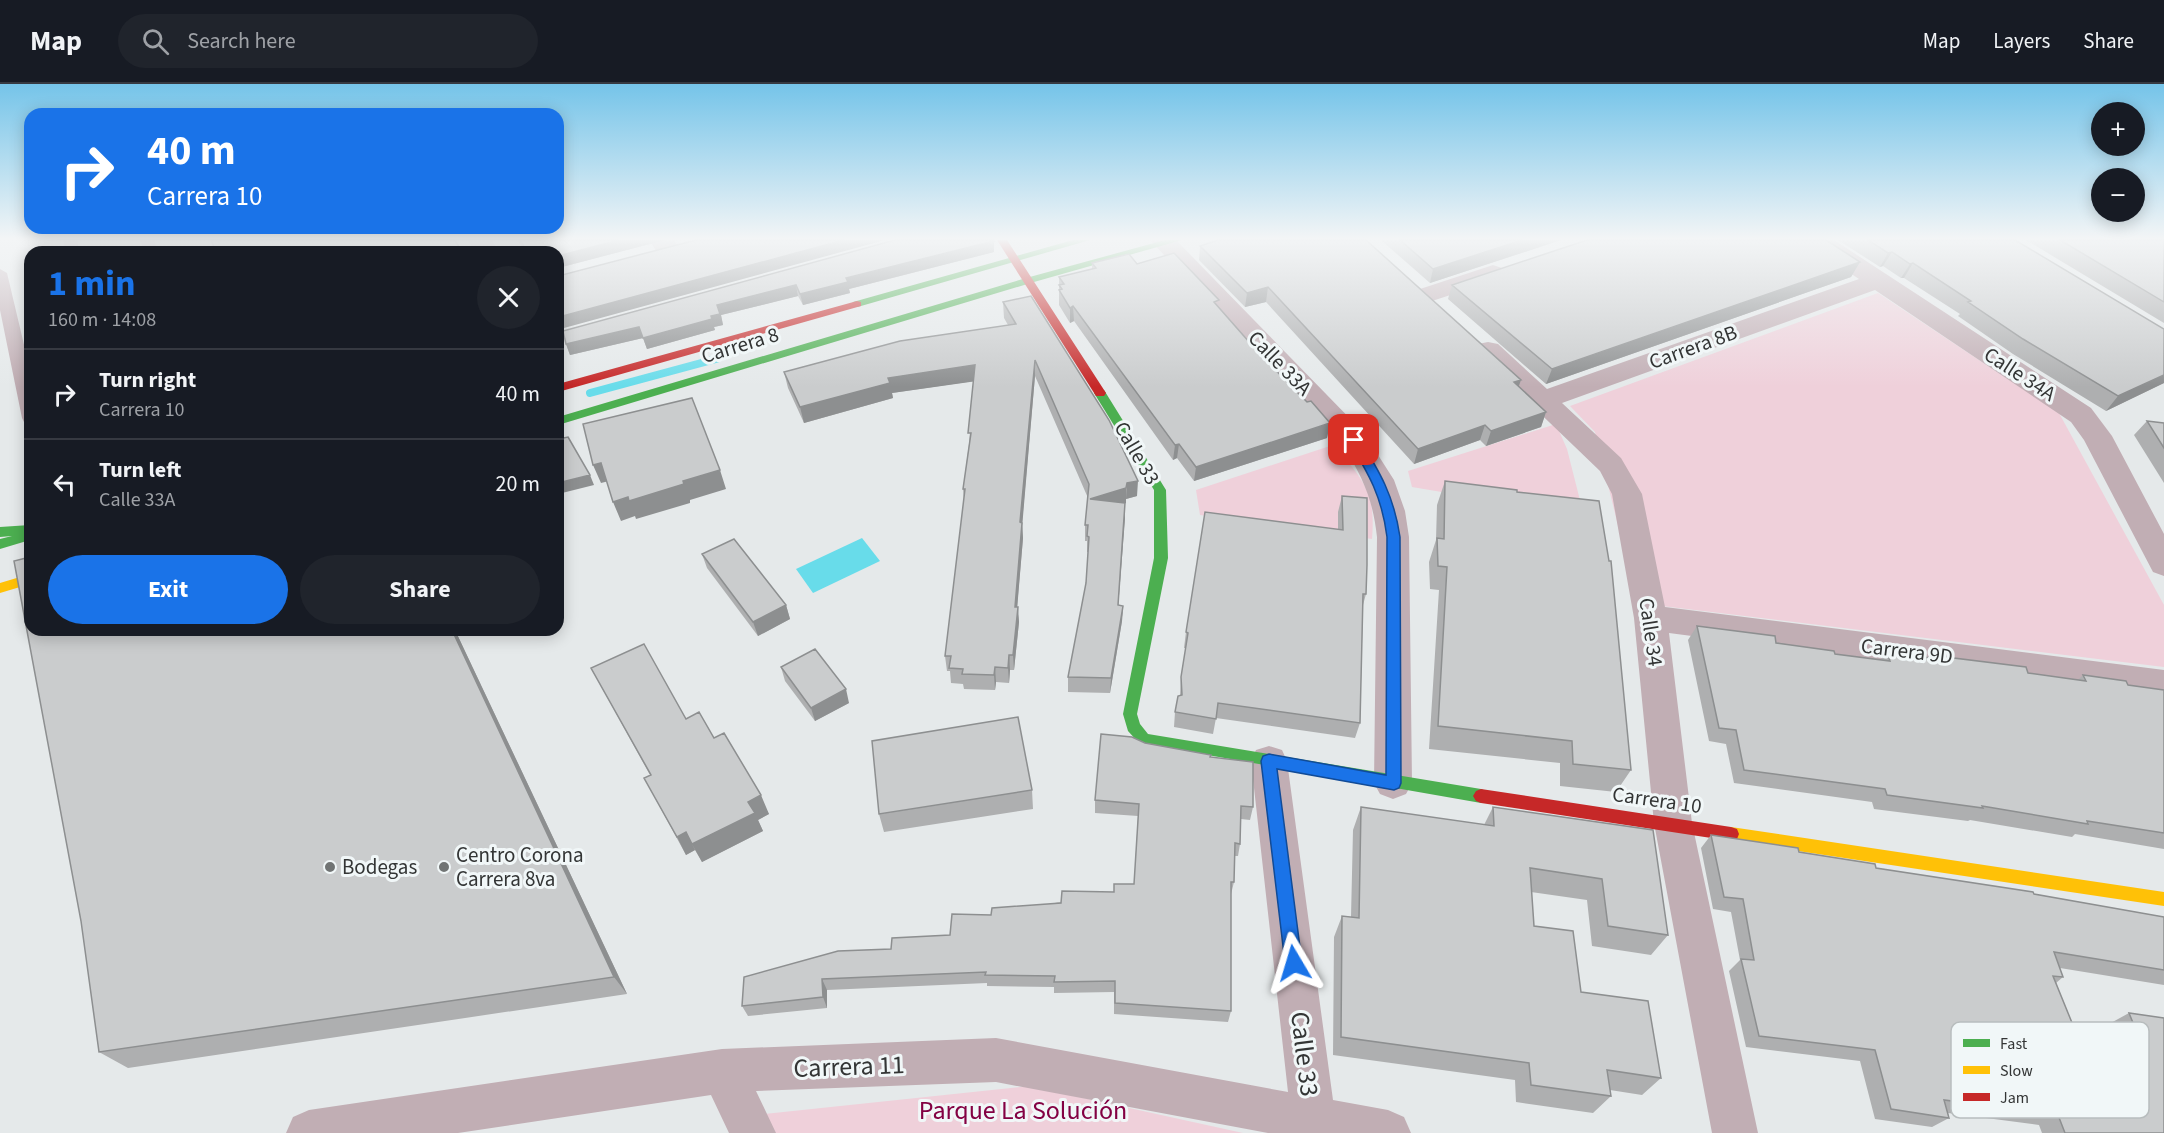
<!DOCTYPE html>
<html lang="en">
<head>
<meta charset="utf-8">
<style>
  :root { --surface:#171b24; --page:#20242c; --text:#f1f3f6; --muted:#9ea1a6; --line:#363941; --accent:#1a73e8 }
  body { margin:0; font-family:"Source Sans 3",sans-serif; background:var(--page); color:var(--text); height:100vh; display:flex; flex-direction:column; font-size:22px; white-space:nowrap }
  * { box-sizing:border-box; margin:0 }
  p { font-size:20px; color:var(--muted) }
  .icon { flex:none; width:33px; height:33px; fill:none; stroke:currentColor; stroke-width:2; stroke-linecap:round; stroke-linejoin:round }
  .map { position:relative; flex:1; overflow:hidden }
  .drawer { position:absolute; left:24px; top:162px; width:540px; height:390px; display:flex; flex-direction:column; background:var(--surface); border-radius:18px; box-shadow:0 3px 15px #0003 }
  .drawer>* { flex:none }
  .banner { position:absolute; left:24px; top:24px; width:540px; height:126px; border-radius:18px; box-shadow:0 3px 15px #0003; background:#1a73e8; color:#fff; overflow:hidden }
  .controls { position:absolute; left:2091px; top:18px; display:grid; gap:12px }
  .controls a { display:grid; place-items:center; width:54px; height:54px; border-radius:50%; background:var(--surface); box-shadow:0 3px 15px #0003; font-size:30px }
  .pin { position:absolute; display:grid; place-items:center; width:51px; height:51px; color:#fff; margin:-26px; border-radius:12px; box-shadow:0 3px 9px #0006 }
  .me { position:absolute; width:66px; margin:-33px; rotate:353deg; stroke-linejoin:round; filter:drop-shadow(0 0 4px #0008) }
  .turn { display:flex; align-items:center; gap:21px; height:126px; padding:0 24px; font-size:27px }
  .turn .icon { width:78px; height:78px; stroke-width:2.5 }
  .turn b { display:block; font-size:42px; line-height:51px }
  .round { display:grid; place-items:center; flex:none; width:63px; height:63px; border-radius:32px; background:var(--page) }
  .head { display:flex; align-items:center; justify-content:space-between; height:102px; padding:0 24px }
  h1 { font-size:36px; font-weight:700; line-height:45px; color:var(--accent) }
  .cta { display:flex; gap:12px; margin-top:auto; padding:12px 24px }
  .cta a { flex:1; height:69px; border-radius:36px; background:var(--accent); color:#fff; font-size:24px; font-weight:700; line-height:69px; text-align:center }
  .cta a+a { background:var(--page); color:var(--text) }
  ul { padding:0; list-style:none }
  li { display:flex; align-items:center; gap:18px; height:90px; padding:0 24px; border-top:2px solid var(--line) }
  li div { flex:1 }
  li b { display:block; font-size:22px }
  li em { font-style:normal }
  header { display:flex; align-items:center; gap:36px; box-sizing:border-box; height:84px; padding:0 30px; background:var(--surface); border-bottom:2px solid var(--line) }
  header strong { font-size:28px }
  nav { display:flex; gap:33px; margin-inline-start:auto; font-size:21px }
  .search { width:420px; height:54px; background:var(--page); display:flex; align-items:center; gap:15px; box-sizing:border-box; padding:0 21px; border-radius:33px; color:var(--muted); font-size:22px }
  .map>svg:first-child { display:block }
  .green { fill:#efd0da }
  .water { fill:#68dcea }
  .lines { fill:none; stroke-linecap:round; stroke-linejoin:round }
  .stream { stroke:#68dcea; stroke-width:8 }
  .lane { fill:#c1aeb4; fill-rule:evenodd }
  .street { fill:#c1aeb4; fill-rule:evenodd }
  .fast { fill:#4caf50; fill-rule:evenodd }
  .slow { fill:#ffc107; fill-rule:evenodd }
  .jam { fill:#c62828; fill-rule:evenodd }
  .wall { fill:#aeafb0 }
  .shaded-wall { fill:#8d8f90 }
  .building { fill:#cacccd; stroke:#8d8f90; stroke-width:1.5 }
  .route { fill:#1a73e8; stroke:#114b97; stroke-width:1.5 }
  .poi-dot { fill:#717474; stroke:#f1f7f8; stroke-width:2 }
  .labels { text-anchor:middle; stroke-width:6; stroke-linejoin:round; paint-order:stroke }
  .street-label { font-size:21px; fill:#333535; stroke:#f1f7f8 }
  .poi-label { font-size:21px; fill:#333535; stroke:#f1f7f8; text-anchor:start }
  .near-street-label { font-size:26px; fill:#333535; stroke:#f1f7f8 }
  .near-park-label { font-size:26px; fill:#830143; stroke:#f1f7f8 }
  .key { fill:#f1f7f8; stroke:#b8bdbe; stroke-width:1.5 }
  .key-label { font-size:16px; fill:#333535 }
</style>
</head>
<body>
<header>
<strong>Map</strong>
<div class="search"><svg class="icon" aria-label="search" viewBox="0 0 24 24"><circle cx="10" cy="10" r="6"/><path d="M15 15l6 6"/></svg>Search here</div>
<nav><a>Map</a><a>Layers</a><a>Share</a></nav>
</header>
<div class="map">
<svg width="2164" height="1049" viewBox="0 0 2164 1049">
  <rect width="100%" height="100%" fill="#e5e9ea"/>
  <path class="green" d="M1878 209 2059 329 2164 521V583L1637 519 1595 348 1570 322Z
    M1556 340 1567 365 1584 432 1412 403 1408 387Z
    M1333 361C1363 395 1376 407 1372 455L1200 431 1196 406Z
    M1029 1002 1243 1049H766L756 1031Z"/>
  <path class="water" d="M862 454 880 477 813 509 796 485Z"/>
  <g class="lines">
    <path class="stream" d="M590 309 716 275"/>
    <path class="lane" d="M63 156H77L80 168H66Z
      M140 156H154L158 168H144Z
      M0 185 7 189 30 286V340L24 338 22 334 0 226Z"/>
    <path class="street" d="M468 156H492L499 168H475Z
      M649 156H674L680 166 677 171 668 173 659 171Z
      M1150 156H1176L1364 349 1394 396 1405 427 1409 453 1412 699 1406 710 1393 715 1380 710 1374 699 1377 453C1373 416 1363 394 1344 363Z
      M1805 156H1834L2091 324 2112 352 2164 450V492L2153 488 2084 356 2071 338 1875 206 1562 319 1621 374 1642 410 1665 523 2164 586V614L1669 549 1692 739 1758 1049H1712L1654 739 1634 534 1612 410 1600 387 1474 266 1478 260 1488 258 1498 260 1547 305 1859 195 1808 161Z
      M1493 181 1502 184 1506 189 1502 194 1426 219 1417 216 1413 211 1417 206Z
      M1269 662 1282 666 1287 677 1333 1016 1388 1026 1404 1033 1411 1049H1268L996 998 756 1007 776 1049H729L711 1011 458 1049H286L293 1033 309 1026 722 965 996 954 1288 1008 1251 677 1256 666Z"/>
    <path class="fast" d="M1073 156H1090L861 222 857 223 852 220 853 218Z
      M1165 156H1182L1034 198 558 341V333L1026 194Z
      M1100 305 1104 306 1166 406 1168 474 1137 630 1140 640 1148 650 1481 705 1486 707 1489 712 1486 717 1481 719 1139 659 1128 647 1123 630 1154 474V406L1094 309Z
      M30 441V456L0 465V455L12 452 0 453V443Z"/>
    <path class="slow" d="M30 490V500L0 509V499Z
      M1731 743 2164 808V822L1731 757 1725 755 1723 750 1725 745Z"/>
    <path class="jam" d="M997 156H1007L1106 309 1104 312H1096Z
      M857 217 861 218V222L558 308V300Z
      M1481 705 1731 743 1737 745 1739 750 1737 755 1731 757 1481 719 1476 717 1473 712 1476 707Z"/>
  </g>
  <path class="wall" d="M517 156H665L558 184V168H525Z
    M895 156 994 157V168L849 205 850 209 803 221 798 212 721 231 723 241 714 243 715 246 647 265 643 254 570 271 566 260Z
    M1381 156H1561L1430 199Z
    M1838 156H2015L2164 245V299L2106 327 2013 270 1958 232 1960 230 1904 194H1901L1883 182 1880 183Z
    M2026 156H2164V239Z
    M1200 162 1519 303 1546 328 1541 343 1486 362 1480 356 1414 380 1266 218 1245 223 1199 176Z
    M1860 178 1851 193 1546 300 1448 215 1452 201Z
    M1092 179 1137 180 1218 222 1250 259 1286 297 1330 339 1327 354 1194 397 1177 374 1173 376 1074 237 1070 239 1059 221V193L1092 185Z
    M1003 218 1137 412 1126 415 1125 419 1118 522H1123L1122 537 1110 609 1068 608V593L1086 499 1088 468H1087V457H1085V441L1088 414 1035 292 1022 439 1023 454 1017 523 1019 538 1014 586H1010L1009 599 996 598 995 606 964 605 963 600 951 599 950 587H947L945 572 964 416 963 405 969 360 974 297 892 309 893 314 804 339 788 304 784 288 1008 241 1004 234Z
    M2147 337 2164 339V399L2134 351Z
    M1445 397 1517 408 1631 686 1616 708 1560 702V679L1429 665 1439 506 1430 505 1429 478 1436 456 1437 421Z
    M1342 412 1366 510 1363 521 1360 639 1355 654 1216 634 1213 650 1174 643 1175 628 1180 612 1181 593 1186 564H1184L1186 548 1338 445V428Z
    M702 470 786 521 790 535 758 552 707 484Z
    M1697 542 1835 570 1880 576 1887 568 1934 575 1937 572 2028 589 2078 596 2083 591 2128 601 2164 606V765L2075 750 2072 753 1970 736 1968 737 1874 725 1872 718 1734 699 1726 660 1709 657 1688 556Z
    M30 546H455L627 910 128 984 99 968 81 837Z
    M781 583 849 619 815 637 785 597Z
    M591 584 714 654 769 730 758 736 763 747 702 778 695 766 686 771 644 694 650 691Z
    M1145 659 1210 673 1253 723 1250 736 1241 735 1240 760 1238 772H1234V798L1231 810V927L1228 938 1114 930V908L1054 909V903L987 902V899L827 906V924L748 932 742 922 891 865 950 851 991 831 1114 808 1134 800 1138 732 1095 729V716Z
    M1032 706 1033 725 884 748 879 730Z
    M1361 723 1484 741 1493 723 1653 746 1668 851 1651 871 1592 862 1587 816 1531 808 1534 842 1581 908 1661 994 1642 1011 1610 1006 1611 1012 1593 1029 1516 1018 1515 996 1333 971 1334 853 1342 832 1351 833 1353 746Z
    M1711 751 1876 784 2034 810 2164 833V901L2060 884 2063 893 2056 899 2079 956 2118 962 2109 940 2129 929 2164 934V1049H2042L2039 1041 1948 1029 1949 1034 1932 1043 1875 1035 1860 977 1746 963 1729 887 1740 876 1731 828 1713 825 1701 764Z"/>
  <path class="shaded-wall" d="M619 156H665L558 184V172Z
    M844 156H885L564 244 562 240 558 241V228Z
    M1522 156H1561L1430 199 1433 185Z
    M994 157V168L849 205 850 209 803 221 800 210 846 194Z
    M1892 168 1883 182 1880 183 1888 169Z
    M1860 178 1851 193 1546 300 1552 285Z
    M1913 179 1904 194H1901L1910 180Z
    M796 201 798 212 721 231 723 241 714 243 715 246 647 265 643 254 711 232 717 221Z
    M1268 203 1266 218 1245 223 1247 209Z
    M1073 222 1074 237 1070 239V224Z
    M639 243 643 254 570 271 566 260Z
    M1035 276V292L1022 444V439L1023 454 1016 538 1015 523 1020 438Z
    M975 281 977 297 892 309 893 314 804 339 800 323 888 294Z
    M2164 291V299L2106 327 2118 312Z
    M1521 296 1516 310 1514 298Z
    M1546 328 1541 343 1486 362 1491 347Z
    M1330 339 1327 354 1194 397 1196 383Z
    M1485 341 1480 356 1414 380 1418 365Z
    M1179 360 1177 374 1173 376 1175 361Z
    M601 379 609 397 601 399 593 381Z
    M720 386 726 405 690 416V419L636 435 635 432 621 437 613 418Z
    M590 391 594 401 558 410V399Z
    M1138 397 1137 412 1126 415 1127 399Z
    M1126 404V419L1090 431V415Z
    M1125 419V435L1117 537 1118 521Z
    M786 521 790 535 758 552 753 538Z
    M1123 522 1122 537 1110 609 1111 594Z
    M1018 523 1019 538 1014 586 1013 571Z
    M452 546H455L627 910 614 893Z
    M1009 571 1010 586 1009 599 1008 584Z
    M995 583 996 598 995 606 994 591Z
    M846 605 849 619 815 637 811 624Z
    M761 711 769 730 758 736 763 747 702 778 692 760 748 718Z
    M686 748 695 766 686 771 677 753Z
    M822 895 827 906V924L823 913Z"/>
  <path class="building" d="M211 156H455L462 168H216Z
    M520 156H619L558 172V168H527Z
    M696 156H844L559 233 558 228V192Z
    M895 156H993L994 157 846 194 848 198 800 210 796 201 717 221 720 230 711 232 712 235 643 254 639 243 566 260 563 247Z
    M1218 156H1366L1521 296 1514 298 1546 328 1491 347 1485 341 1418 365 1268 203 1247 209 1200 162Z
    M1400 156H1522L1433 185Z
    M1587 156H1826L1860 178 1552 285 1452 201Z
    M1868 156H2015L2164 245V291L2118 312 2023 255 1968 218 1971 217 1913 179 1910 180 1892 168 1888 169Z
    M2060 156H2164V218Z
    M1174 169 1219 216 1214 218 1250 259 1286 297 1307 318 1311 317 1330 339 1196 383 1179 360 1175 361 1073 222 1070 224 1059 206 1062 205 1059 201 1064 200 1059 193 1096 184 1092 179 1129 170 1137 180Z
    M1031 212 1109 336 1138 397 1127 399 1126 404 1090 415 1125 419 1118 521 1123 522 1111 594 1068 593 1086 499 1089 453 1087 452 1088 441H1085L1089 400 1035 276 1020 438 1022 439 1015 523H1018L1013 571H1009L1008 584 995 583 994 591 962 590 963 585 949 584 951 572H945L965 405H963L971 349H968L975 281 888 294 890 299 800 323 784 288 900 257 1016 240 1003 218Z
    M692 314 720 386 683 397 684 400 629 417 628 413 613 418 601 379 593 381 583 340Z
    M2147 337 2164 339V364Z
    M568 353 590 391 558 399V355Z
    M1445 397 1517 406V408L1599 417 1609 477H1611L1631 686 1573 680 1572 657 1438 642 1447 483 1438 482 1437 454 1444 455Z
    M1342 412 1367 414V481L1366 510H1363L1360 639 1218 619 1216 635 1175 628 1178 612 1182 611 1181 593 1188 549 1186 548 1205 428 1343 446Z
    M734 455 786 521 753 538 702 470Z
    M30 473V546H452L614 893 99 968 81 837 14 477Z
    M1697 542 1775 552 1776 559 1834 567 1835 570 1890 577 1887 568 1938 575 1937 572 2026 583 2028 589 2086 597 2083 591 2126 597 2128 601 2164 606V749L2087 737 2088 740 1982 722 1983 724 1887 711 1885 705 1744 686 1736 646 1719 644Z
    M644 560 686 635 699 628 714 654 724 649 761 711 748 718 755 729 692 760 686 748 677 753 644 694 651 691 591 584Z
    M815 565 846 605 811 624 781 583Z
    M1018 633 1032 706 879 730 872 657Z
    M1101 650 1132 653 1145 659 1211 671 1210 673 1253 678V723L1241 722 1240 760 1235 759 1234 798H1231V927L1115 919V897L1054 898 1055 892 985 891 986 888 822 895 823 913 742 922 744 893 838 867 891 865 892 854 950 851 952 830 991 831 992 824 1061 819 1062 807 1114 808V800H1134L1139 720 1095 716Z
    M1361 723 1494 742 1493 723 1653 746 1668 851 1608 842 1602 795 1530 784 1534 842 1573 847 1581 908 1648 917 1661 994 1607 986 1611 1012 1531 1001 1529 979 1341 953 1342 832 1359 834Z
    M1711 751 1798 764 1799 768 1875 780 1876 784 2033 808 2034 810 2164 833V886L2054 868 2063 893 2053 892 2079 956 2144 966 2129 929 2164 934V1049H2065L2058 1031 1944 1016 1949 1034 1891 1025 1875 966 1759 952 1741 875 1754 876 1743 815 1724 813Z"/>
  <linearGradient id="sky" x2="0" y2="1"><stop stop-color="#75c4e9"/><stop offset="0.51" stop-color="#f3f5f6"/><stop offset="1" stop-color="#f3f5f6" stop-opacity="0"/></linearGradient>
  <rect width="2164" height="303" fill="url(#sky)"/>
  <path class="route" d="M1354 352 1358 353C1380 388 1394 412 1400 453L1401 699 1399 704 1394 706 1277 685 1302 879 1300 885 1294 887 1288 885 1285 879 1261 677 1263 672 1269 670 1386 691 1387 453C1382 413 1369 390 1348 356Z"/>
  <g class="poi-dot">
    <circle cx="330" cy="783" r="6"/>
    <circle cx="444" cy="783" r="6"/>
  </g>
  <g class="labels">
    <g class="street-label">
      <text transform="translate(740 261) rotate(-17)" y="7">Carrera 8</text>
      <text transform="translate(1693 263) rotate(-20)" y="7">Carrera 8B</text>
      <text transform="translate(1280 279) rotate(46)" y="7">Calle 33A</text>
      <text transform="translate(2020 290) rotate(33)" y="7">Calle 34A</text>
      <text transform="translate(1137 369) rotate(60)" y="7">Calle 33</text>
      <text transform="translate(1651 548) rotate(82)" y="7">Calle 34</text>
      <text transform="translate(1907 567) rotate(7)" y="7">Carrera 9D</text>
      <text transform="translate(1657 716) rotate(8)" y="7">Carrera 10</text>
    </g>
    <g class="poi-label">
      <text x="456" y="778">Centro Corona<tspan x="456" dy="24">Carrera 8va</tspan></text>
      <text x="342" y="790">Bodegas</text>
    </g>
    <g class="near-street-label">
      <text transform="translate(1305 970) rotate(83)" y="9">Calle 33</text>
      <text transform="translate(849 982) rotate(-2)" y="9">Carrera 11</text>
    </g>
    <g class="near-park-label">
      <text x="1023" y="1035">Parque La Solución</text>
    </g>
  </g>
  <rect x="1951" y="938" width="198" height="96" rx="9" class="key"/>
  <rect x="1963" y="955" width="27" height="8" fill="#4caf50"/>
  <rect x="1963" y="982" width="27" height="8" fill="#ffc107"/>
  <rect x="1963" y="1009" width="27" height="8" fill="#c62828"/>
  <g class="key-label">
    <text x="2000" y="965">Fast</text>
    <text x="2000" y="992">Slow</text>
    <text x="2000" y="1019">Jam</text>
  </g>
</svg>
<div class="controls">
<a>+</a>
<a>−</a>
</div>
<div class="pin" style="left:1354px;top:356px;background:#d93025"><svg class="icon" aria-label="arrive" viewBox="0 0 24 24"><path d="M6 21V4h12l-3 4 3 4H6"/></svg></div>
<svg class="me" style="left:1294px;top:879px" viewBox="-20 -20 40 40"><path d="M0-17L14 15 0 8-14 15z" fill="#1a73e8" stroke="#fff" stroke-width="4"/></svg>
<div class="banner">
<div class="turn"><svg class="icon" aria-label="right" viewBox="0 0 24 24"><path d="M7 20v-9h11M14 6l5 5-5 5"/></svg><div><b>40 m</b>Carrera 10</div></div>
</div>
<section class="drawer">
<div class="head"><div><h1>1 min</h1><p>160 m · 14:08</p></div><a class="round"><svg class="icon" aria-label="close" viewBox="0 0 24 24"><path d="M6 6l12 12M18 6L6 18"/></svg></a></div>
<ul>
<li><svg class="icon" aria-label="right" viewBox="0 0 24 24"><path d="M7 20v-9h11M14 6l5 5-5 5"/></svg><div><b>Turn right</b><p>Carrera 10</p></div><em>40 m</em></li>
<li><svg class="icon" aria-label="left" viewBox="0 0 24 24"><path d="M17 20v-9H6M10 6l-5 5 5 5"/></svg><div><b>Turn left</b><p>Calle 33A</p></div><em>20 m</em></li>
</ul>
<div class="cta"><a>Exit</a><a>Share</a></div>
</section>
</div>
</body>
</html>
